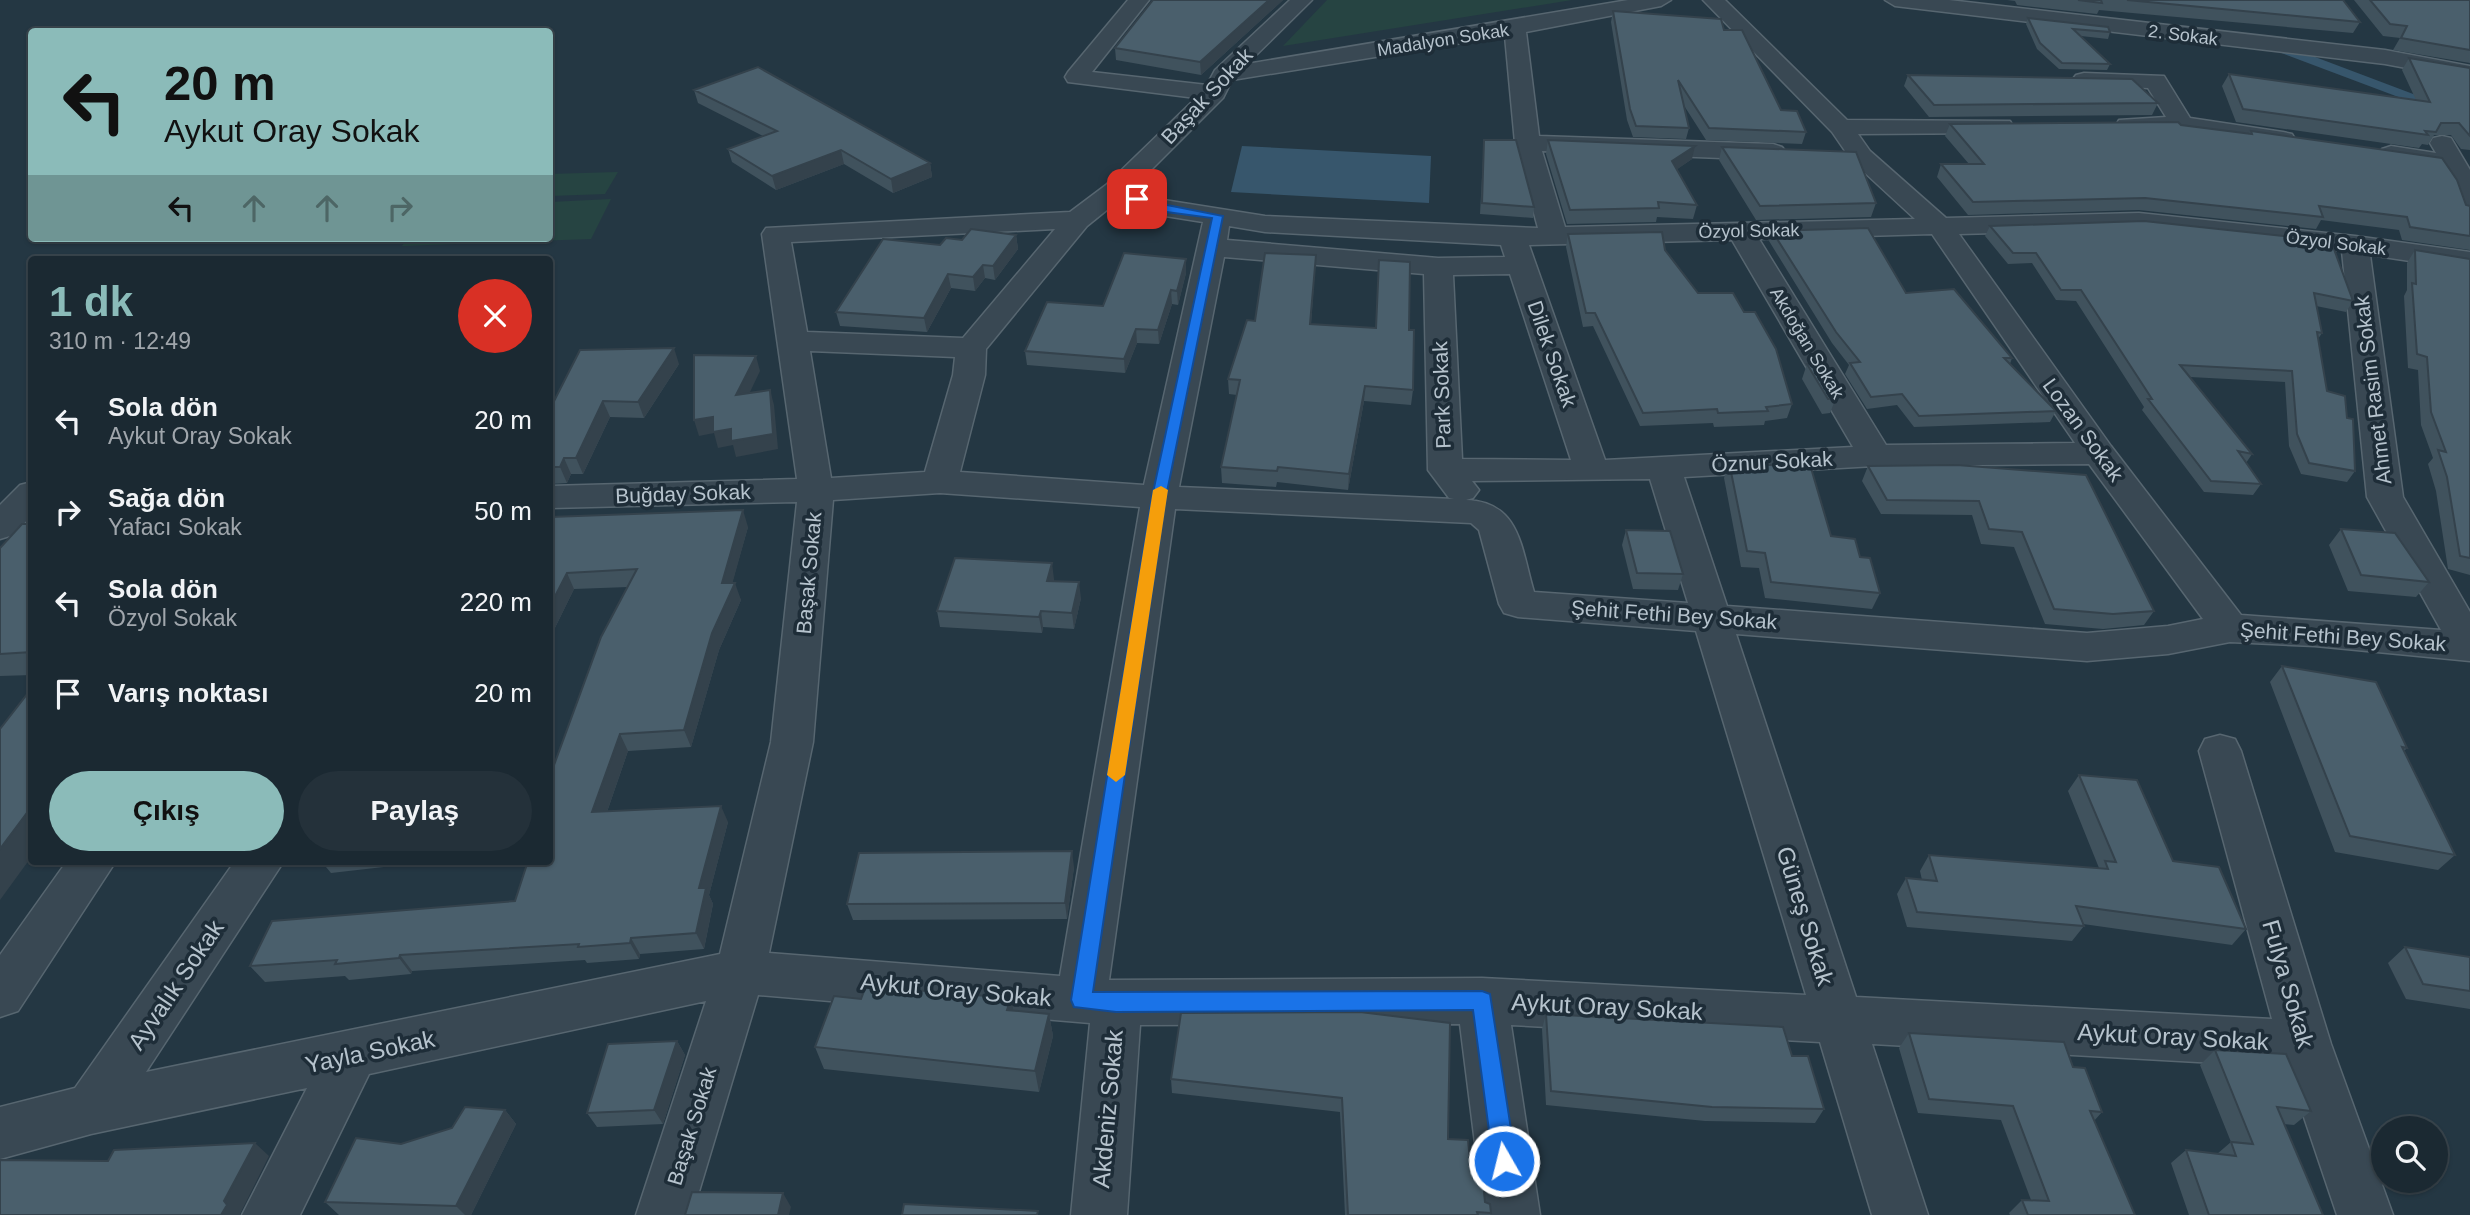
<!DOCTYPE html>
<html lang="tr">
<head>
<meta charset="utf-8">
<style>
  :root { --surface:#1b2932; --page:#24313a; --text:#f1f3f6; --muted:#a0a6ac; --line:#39454d; --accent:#8bbbb9 }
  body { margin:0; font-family:Arial,sans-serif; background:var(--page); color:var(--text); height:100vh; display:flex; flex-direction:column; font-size:26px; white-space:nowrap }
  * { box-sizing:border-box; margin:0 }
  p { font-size:23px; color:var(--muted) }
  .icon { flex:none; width:38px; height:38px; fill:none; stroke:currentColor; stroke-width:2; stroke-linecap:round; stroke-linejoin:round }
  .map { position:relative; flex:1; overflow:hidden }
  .panel { position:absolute; left:28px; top:256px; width:525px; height:609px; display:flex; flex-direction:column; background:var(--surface); border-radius:7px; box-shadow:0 2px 5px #0004,0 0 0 2px var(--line) }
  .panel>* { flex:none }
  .banner { position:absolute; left:28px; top:28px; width:525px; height:214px; border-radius:7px; box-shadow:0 2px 5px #0004,0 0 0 2px var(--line); background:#8bbbb9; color:#111; overflow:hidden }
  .tools { position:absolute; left:2371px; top:1116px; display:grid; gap:14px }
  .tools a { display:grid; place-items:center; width:77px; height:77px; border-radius:50%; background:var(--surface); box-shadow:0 2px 5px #0004,0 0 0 2px var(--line); font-size:35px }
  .pin { position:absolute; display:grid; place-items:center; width:60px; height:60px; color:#fff; margin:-30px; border-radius:14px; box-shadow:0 4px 10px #0006 }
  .me { position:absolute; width:77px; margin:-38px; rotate:352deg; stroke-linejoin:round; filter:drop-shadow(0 0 5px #0008) }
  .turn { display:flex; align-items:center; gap:24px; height:147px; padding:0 21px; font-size:32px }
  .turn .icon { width:91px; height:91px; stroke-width:2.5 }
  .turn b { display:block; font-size:49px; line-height:60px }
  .lanes { display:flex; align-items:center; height:66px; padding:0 21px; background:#0003; justify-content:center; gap:35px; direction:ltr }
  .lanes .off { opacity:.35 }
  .round { display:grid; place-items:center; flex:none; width:74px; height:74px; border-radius:37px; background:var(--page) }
  .headline { display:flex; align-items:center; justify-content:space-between; height:119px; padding:0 21px }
  h1 { font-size:42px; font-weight:600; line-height:52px; color:var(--accent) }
  .button { display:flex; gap:14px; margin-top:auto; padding:14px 21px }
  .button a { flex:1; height:80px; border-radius:42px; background:var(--accent); color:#111; font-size:28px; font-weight:600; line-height:80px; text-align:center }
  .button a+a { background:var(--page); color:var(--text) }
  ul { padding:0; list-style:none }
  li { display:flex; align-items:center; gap:21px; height:91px; padding:0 21px }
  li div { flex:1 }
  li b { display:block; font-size:26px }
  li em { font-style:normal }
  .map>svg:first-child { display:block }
  .green { fill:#264442 }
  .water { fill:#37566c }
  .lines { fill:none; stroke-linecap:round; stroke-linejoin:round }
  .stream { stroke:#37566c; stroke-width:8 }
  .street-casing { stroke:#576670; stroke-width:3 }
  .street { fill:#394853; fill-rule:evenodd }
  .wall { fill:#40525d }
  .shaded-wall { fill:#34424c }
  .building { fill:#4a5f6c; stroke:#34424c; stroke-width:2 }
  .route { fill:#1a73e8; stroke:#114b97; stroke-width:2 }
  .slow { fill:#f59e0b }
  .labels { text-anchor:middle; stroke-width:7; stroke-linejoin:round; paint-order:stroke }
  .far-street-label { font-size:18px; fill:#b6c3cd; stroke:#1e2d38 }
  .street-label { font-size:21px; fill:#b6c3cd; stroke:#1e2d38 }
  .near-street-label { font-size:24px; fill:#b6c3cd; stroke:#1e2d38 }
</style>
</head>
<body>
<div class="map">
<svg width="2470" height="1215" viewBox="0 0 2470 1215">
  <rect width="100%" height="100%" fill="#243743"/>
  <path class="green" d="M1327 0H1572L1283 46Z
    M618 172 605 194 550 196V174Z
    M611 199 591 239 402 246 408 238H550V202Z"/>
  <path class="water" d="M1242 146 1431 156 1429 203 1231 192Z"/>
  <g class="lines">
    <path class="stream" d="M2277 47 2423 102"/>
    <g class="street-casing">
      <path id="street" d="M1128 0H1149L1092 72 1207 85 1215 70 1290 0H1312L1247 64 1628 0H1671L1661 6 1526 32 1539 136 1773 144 1782 147 1786 152 1782 157 1773 160 1542 151 1565 227 1915 219 1852 161 1832 132 1703 0H1725L1847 120 2010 121 2013 126 2010 131 2001 133 1858 134 1870 151 1946 218 2139 213 2355 236 2470 252V270L2370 255 2403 497 2470 612V661L2315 646 2230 642 2168 654 2087 661 1736 634 1856 997 2272 1019 2199 751 2205 739 2220 735 2235 739 2241 751 2331 1044 2393 1215H2337L2287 1067 1872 1044 1928 1215H1872L1820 1042 1511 1025 1540 1215H1484L1460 1024 1140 1025 1127 1215H1071L1090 1023 758 995 692 1215H636L706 1001 369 1074 300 1215H242L307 1088 91 1134 0 1159V1107L75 1088 235 861H284L146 1072 720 954 771 742 797 502 550 508V486L797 479 762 234 766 228 1070 212 1106 185 1196 98 1068 82 1065 77 1068 72ZM1505 36 1515 143 1538 228 1265 216 1164 200 1133 188 1223 98 1232 80ZM1118 201 1159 215 1203 222 1144 485 960 472 985 375 986 349 1087 226ZM1229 226 1265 232 1501 245 1505 257 1438 258 1227 240ZM1055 229 963 338 807 332 791 242ZM2139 229 2342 251 2367 497 2441 630 2241 615 2111 446 1959 234ZM1932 234 2075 443 1886 445 1759 239ZM1732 240 1853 447 1605 460 1529 245ZM1224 257 1424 274 1428 470 1449 498 1454 499 1179 487ZM1510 274 1571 460 1462 459 1453 275ZM810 351 955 357 953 375 925 472 831 478ZM2089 464 2203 619 2168 626 2087 633 1727 606 1684 477 1875 466ZM1650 479 1688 603 1534 592C1521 549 1521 502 1466 500L1473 498 1479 490 1472 481ZM940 493 1140 507 1060 976 769 953 813 742 833 500ZM1175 509 1471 523 1479 530 1499 604 1504 613 1518 617 1696 631 1806 995 1482 978 1109 980Z
        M1885 0H1949L2385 50 2470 66V80L2385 64 1895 6Z
        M2084 73 2164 76 2190 118 2283 132 2292 134 2295 139 2292 144 2283 146 2182 131 2119 130 2116 125 2119 120 2166 117 2148 88 2076 85 2072 80 2076 75Z
        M2442 136 2451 138 2470 170V218L2460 216 2457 210 2444 169 2382 159 2378 154 2382 149 2391 146 2436 153 2430 143 2433 138Z
        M32 482V515L13 535 0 539V505L20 485Z
        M67 861H116L18 1011 0 1017V955Z"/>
    </g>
    <use href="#street" class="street"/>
  </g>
  <path class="wall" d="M1153 0H1283L1201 75 1116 60 1115 48Z
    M2007 0H2343L2360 22 2353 33 2099 10 2097 14 2017 5 2015 1Z
    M2354 0H2470V63L2393 50 2400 38 2383 36Z
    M1613 11 1724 30 1781 110 1806 132 1802 144 1706 140 1683 104 1689 128 1686 139 1633 137 1627 120 1611 22Z
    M2028 18 2110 32 2108 39 2081 36 2110 64 2107 70 2059 69 2037 49 2026 24Z
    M2409 58 2470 68V150L2461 149 2451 135H2434L2428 145 2422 144 2419 148 2236 122 2222 86 2229 74 2416 100 2402 70Z
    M1908 75 2158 103 2152 115 1929 117 1904 86Z
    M694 90 930 163 932 177 893 193 844 164 776 190 732 162 728 149 763 136 698 103Z
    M1950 124 2181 125 2249 133 2251 131 2470 206V250L2402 240 2399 230 2321 220 2316 229 2139 210 1968 215 1937 177 1941 164H1969L1945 136Z
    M1484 140 1534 207 1533 218 1480 214Z
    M1548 140 1692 159 1677 169 1697 205 1693 219 1657 217 1656 222 1567 224 1546 154Z
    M1722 147 1876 203 1871 217 1756 220 1719 160Z
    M1990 226 2353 301 2346 312 2316 306 2322 333 2318 339 2327 391 2347 418 2355 471 2347 482 2301 474 2289 446 2285 382 2190 377 2252 454 2246 463 2261 484 2253 495 2204 492 2142 410 2144 407 2076 301 2056 300 2032 263 2008 264 1985 236Z
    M1772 231 1906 293 2012 358 2010 364 2056 411 2050 422 1914 427 1897 405 1867 409 1845 374 1849 365 1832 343 1769 241Z
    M1568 234 1665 250 1698 293 1792 404 1787 418 1765 421 1764 425 1714 427 1713 423 1640 426 1593 326 1583 327 1566 247Z
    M1016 235 1018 249 995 280 985 278 975 291 951 288 927 332 840 326 836 312 940 245 962 240Z
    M2415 250 2470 259V575L2448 569 2436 491 2428 464 2433 458 2421 425 2418 370 2408 368 2404 296 2407 290V263Z
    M1316 255 1311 324 1409 330 1413 390 1411 405 1364 401 1348 490 1277 482 1276 487 1222 483 1221 467 1237 395 1229 394 1228 379 1255 321Z
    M1186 259V273L1178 305 1172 304 1159 344 1137 343 1125 373 1027 365 1025 351Z
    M679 364 644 418 610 417 583 474H571L567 483 550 484V409Z
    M1807 364 1836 398 1830 413 1822 414 1802 379Z
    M1729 462 1860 557 1880 593 1872 609 1765 598 1759 568 1741 567 1724 478Z
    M1957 465 2154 611 2144 625 2103 629 2045 624 2014 547 1981 544 1972 515 1881 514 1862 481 1868 466Z
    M550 517 748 527 732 583 741 600 719 650 691 747 628 751 607 812 728 822 709 895 713 904 704 949 640 954 639 959 587 963 585 960 412 971 411 974 349 980 345 976 265 982 250 966 515 901 628 587 574 589 550 638Z
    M32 524V675L0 676V548Z
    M2341 529 2429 582 2416 597 2348 591 2329 545Z
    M1626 530 1683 574 1678 590 1633 589 1622 545Z
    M1054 579V581L1081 598 1074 629 1043 627 1042 633 940 627 937 611Z
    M2282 666 2407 748 2404 751 2455 855 2438 870 2335 852 2270 682Z
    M2079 775 2173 861 2246 929 2232 945 2083 924 2084 926 2072 941 1907 927 1897 894 1906 878 1922 880 1920 871 1929 855 2099 868 2068 791Z
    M321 861H420L419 863 331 873Z
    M1074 867 1067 919 853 920 847 904Z
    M2405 947 2470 957V1009L2406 999 2388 963Z
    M1011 998 1014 1010 1049 1014 1053 1036 1039 1092 824 1069 815 1047 861 999Z
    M1181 1013 1448 1139 1471 1171 1491 1213 1490 1215H1345L1340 1112 1172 1093 1171 1079Z
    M1546 1014 1792 1056 1824 1109 1815 1123 1705 1121 1546 1105 1542 1029Z
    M1909 1033 2073 1067 2102 1112 2094 1121 2135 1215H2010L2009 1213 2022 1200H2031L2001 1120 1918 1113 1899 1048Z
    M677 1041 685 1055 663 1124 597 1127 587 1113Z
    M2215 1050 2311 1111 2294 1125 2284 1124 2323 1215H2189L2171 1163 2186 1150 2217 1154 2231 1142 2200 1065Z
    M505 1110 516 1124 471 1215H339L325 1202 401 1144 452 1128Z"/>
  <path class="shaded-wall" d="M1269 0H1283L1201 75 1200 62Z
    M1695 146 1692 159 1669 175 1672 161Z
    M841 150 844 164 776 190 772 176Z
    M930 163 932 177 893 193 891 179Z
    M1016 235 1018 249 995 280 993 266Z
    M1186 259V273L1178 305 1177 291Z
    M983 265 985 278 975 291 973 277Z
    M948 274 951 288 927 332 924 318Z
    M1171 290 1172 304 1159 344 1158 330Z
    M1136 329 1137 343 1125 373 1124 359Z
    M674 348 679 364 644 418 638 402Z
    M756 356 760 371 741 411 736 395Z
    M1365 386 1364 401 1348 490 1349 474Z
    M770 390 774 405 778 449 736 457 733 445 718 448 714 433 699 436 694 420 713 417Z
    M603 401 610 417 583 474 576 458Z
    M564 458 571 474 567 483 560 467Z
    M743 510 748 527 728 599 735 583 741 600 719 650 691 747 684 730 722 583Z
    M1052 563 1054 579 1050 597 1047 581Z
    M567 573 574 589 550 638V606Z
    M1079 582 1081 598 1074 629 1072 613Z
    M1041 611 1043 627 1042 633 1039 617Z
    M620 734 628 751 601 829 592 812Z
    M32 806V856L0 900V849Z
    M721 806 728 822 709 895 713 904 704 949 696 933 699 888Z
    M1072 851 1074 867 1067 919 1065 903Z
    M631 938 640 954 639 959 630 943Z
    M400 955 412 971 411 974 399 958Z
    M1011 998 1016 1020 1007 1010Z
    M1049 1014 1053 1036 1039 1092 1035 1071Z
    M677 1041 685 1055 663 1124 654 1110Z
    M505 1110 516 1124 471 1215H465L456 1206Z
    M255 1143 269 1156 240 1214 241 1215H221L224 1201Z
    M783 1193 791 1207 789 1215H778Z"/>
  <path class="building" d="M1153 0H1269L1200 62 1115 48Z
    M2078 0H2101L2102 3Z
    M2127 0H2343L2360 22Z
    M2370 0H2470V50L2401 38 2407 26 2390 24Z
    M1613 11 1721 19 1724 30H1742L1781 110 1797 111 1806 132 1709 128 1678 80 1689 128 1636 126 1630 109Z
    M2028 18 2108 27 2110 32 2073 29 2110 64 2062 63 2040 43Z
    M2409 58 2470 68V136L2459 123H2441L2436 132 2425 131 2428 135 2243 109 2229 74 2430 102Z
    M758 67 930 163 891 179 841 150 772 176 728 149 777 131 694 90Z
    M1908 75 2132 79 2158 103 1934 105Z
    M2178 122 2181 125 2252 134 2251 131 2442 158 2457 180 2466 205 2470 206V236L2410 227 2407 217 2319 206 2323 217 2145 198 1973 202 1941 164H1984L1950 124Z
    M1484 140H1516L1534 207 1482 203Z
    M1548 140 1695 146 1672 161 1697 205 1658 202 1659 208 1570 210Z
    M1722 147 1856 152 1876 203 1760 206Z
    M2144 221 2331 241 2353 301 2314 293 2322 333 2317 332 2327 391 2345 396 2347 418 2353 419 2355 471 2309 463 2297 434 2292 371 2180 365 2252 454 2238 451 2261 484 2211 481 2148 399H2152L2081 290H2061L2036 253H2013L1990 226Z
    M1868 228 1906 293 1954 289 2012 358H2004L2056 411 1919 416 1902 394 1871 397 1850 363 1860 362 1836 332 1772 231Z
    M971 229 1016 235 993 266 983 265 973 277 948 274 924 318 836 312 883 239 940 245 946 238 962 240Z
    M1662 232 1665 250 1698 293H1733L1744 312H1755L1776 349 1792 404 1766 407 1768 411 1718 413 1717 409 1643 413 1595 313H1586L1568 234Z
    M2415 250 2470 259V558L2460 556 2447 477 2438 450 2446 452 2431 412 2427 357 2417 354 2412 283 2416 284Z
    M1124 253 1186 259 1177 291 1171 290 1158 330 1136 329 1124 359 1025 351 1047 302 1103 306Z
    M1265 253 1316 255 1310 324 1376 328 1379 260 1410 262 1409 330H1414L1413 390 1365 386 1349 474 1278 467 1277 471 1221 467 1240 380 1228 379 1247 320 1255 321Z
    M674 348 638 402 603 401 576 458H564L560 467H550V409L580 350Z
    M694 355 756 356 736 395 770 390 773 434 731 441V429L713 432V417L694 420Z
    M1815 363 1836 398 1828 399 1807 364Z
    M1729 462 1811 468 1831 536 1855 539 1860 557 1870 558 1880 593 1771 582 1765 553 1747 551Z
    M1957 465 2086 475 2154 611 2113 614 2054 609 2022 532 1989 529 1979 501 1887 500 1868 466Z
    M743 510 722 583H735L712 633 684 730 620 734 592 812 721 806 699 888H706L696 933 631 938 630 943 578 947 579 944 400 955 399 958 335 964 337 960 250 966 272 921 515 901 528 861H550V776L601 637 637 569 567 573 550 606V517Z
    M22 524H32V652L0 654V548Z
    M2341 529 2395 533 2429 582 2361 575Z
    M1626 530 1670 531 1683 574 1637 573Z
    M955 558 1052 563 1047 581 1079 582 1072 613 1041 611 1039 617 937 611Z
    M2282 666 2376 682 2407 748 2402 747 2455 855 2350 836Z
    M32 688V806L0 849V729Z
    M2079 775 2137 780 2173 861 2219 867 2246 929 2076 906 2084 926 1917 912 1906 878 1937 881 1929 855 2108 869 2105 861 2116 862Z
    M1072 851 1065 903 847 904 859 853Z
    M2405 947 2470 957V991L2423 984Z
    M866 986 1011 998 1007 1010 1049 1014 1035 1071 815 1047 834 996 861 999Z
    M1360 1012 1450 1023 1448 1139 1468 1140 1471 1171H1482L1485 1202 1490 1204 1491 1213 1477 1212 1478 1215H1348L1342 1098 1171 1079 1181 1013Z
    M1546 1014 1783 1027 1792 1056H1808L1824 1109 1712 1107 1551 1091Z
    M1909 1033 2064 1042 2073 1067 2085 1068 2102 1112 2090 1111 2135 1215H2028L2022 1200 2049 1201 2013 1106 1929 1099Z
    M677 1041 654 1110 587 1113 608 1044Z
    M2215 1050 2286 1054 2311 1111 2277 1107 2323 1215H2209L2186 1150 2236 1156 2231 1142 2253 1144Z
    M465 1107 505 1110 456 1206 325 1202 356 1138 401 1144 452 1128Z
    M255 1143 224 1201 227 1205 221 1215H0V1160L108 1161 114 1150Z
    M692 1192 783 1193 778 1215H685Z
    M904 1204 1038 1211 1037 1215H902Z"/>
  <path class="route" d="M1137 196 1162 204 1223 216 1166 497 1093 992 1482 991 1490 994 1516 1161 1512 1169 1504 1173 1496 1169 1493 1161 1473 1010 1116 1012 1074 1007 1071 1000 1152 497 1212 218 1159 211 1133 201V197Z"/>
  <path class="slow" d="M1161 486 1168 490 1125 775 1116 782 1107 775 1153 490Z"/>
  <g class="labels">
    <g class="far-street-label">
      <text transform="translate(2183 35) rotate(7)" y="6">2. Sokak</text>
      <text transform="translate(1443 40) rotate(-9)" y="6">Madalyon Sokak</text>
      <text transform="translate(1749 231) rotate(-1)" y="6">Özyol Sokak</text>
      <text transform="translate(2336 243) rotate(7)" y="6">Özyol Sokak</text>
      <text transform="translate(1807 343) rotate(59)" y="6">Akdoğan Sokak</text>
    </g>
    <g class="street-label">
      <text transform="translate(1207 96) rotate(-47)" y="7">Başak Sokak</text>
      <text transform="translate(1552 354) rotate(71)" y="7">Dilek Sokak</text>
      <text transform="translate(2373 390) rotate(-97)" y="7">Ahmet Rasim Sokak</text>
      <text transform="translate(1442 395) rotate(-92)" y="7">Park Sokak</text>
      <text transform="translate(2083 430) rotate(54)" y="7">Lozan Sokak</text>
      <text transform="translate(1772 462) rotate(-3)" y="7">Öznur Sokak</text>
      <text transform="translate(683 494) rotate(-2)" y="7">Buğday Sokak</text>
      <text transform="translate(809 573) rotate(-85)" y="7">Başak Sokak</text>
      <text transform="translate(1674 615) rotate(4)" y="7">Şehit Fethi Bey Sokak</text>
      <text transform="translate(2343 637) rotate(4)" y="7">Şehit Fethi Bey Sokak</text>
      <text transform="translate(692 1126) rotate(-73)" y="7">Başak Sokak</text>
    </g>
    <g class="near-street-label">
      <text transform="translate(1805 916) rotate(73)" y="8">Güneş Sokak</text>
      <text transform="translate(2288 984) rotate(74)" y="8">Fulya Sokak</text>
      <text transform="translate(176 985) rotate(-56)" y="8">Ayvalık Sokak</text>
      <text transform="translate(956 990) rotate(5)" y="8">Aykut Oray Sokak</text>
      <text transform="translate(1607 1007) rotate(3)" y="8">Aykut Oray Sokak</text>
      <text transform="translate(2173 1037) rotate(3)" y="8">Aykut Oray Sokak</text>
      <text transform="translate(370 1052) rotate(-12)" y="8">Yayla Sokak</text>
      <text transform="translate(1108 1109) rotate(-85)" y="8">Akdeniz Sokak</text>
    </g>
  </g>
</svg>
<div class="tools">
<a><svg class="icon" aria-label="search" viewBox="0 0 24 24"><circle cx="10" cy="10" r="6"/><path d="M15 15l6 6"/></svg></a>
</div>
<div class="pin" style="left:1137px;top:199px;background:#d93025"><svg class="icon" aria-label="arrive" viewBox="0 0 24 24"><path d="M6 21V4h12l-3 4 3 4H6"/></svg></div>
<svg class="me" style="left:1504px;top:1161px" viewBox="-20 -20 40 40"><circle r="17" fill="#1a73e8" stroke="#fff" stroke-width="3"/><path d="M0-11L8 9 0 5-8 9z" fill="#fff"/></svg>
<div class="banner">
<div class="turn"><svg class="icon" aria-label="left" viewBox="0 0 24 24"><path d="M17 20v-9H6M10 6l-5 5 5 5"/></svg><div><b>20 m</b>Aykut Oray Sokak</div></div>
<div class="lanes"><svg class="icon" aria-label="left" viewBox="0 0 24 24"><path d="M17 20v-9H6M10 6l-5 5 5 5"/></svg><svg class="icon off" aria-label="ahead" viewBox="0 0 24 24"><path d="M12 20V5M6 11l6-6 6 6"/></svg><svg class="icon off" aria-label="ahead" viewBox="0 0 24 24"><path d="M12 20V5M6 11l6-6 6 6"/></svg><svg class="icon off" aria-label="right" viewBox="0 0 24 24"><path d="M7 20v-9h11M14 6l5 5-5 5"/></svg></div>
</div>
<section class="panel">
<div class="headline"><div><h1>1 dk</h1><p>310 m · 12:49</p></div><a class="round" style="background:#d93025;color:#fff"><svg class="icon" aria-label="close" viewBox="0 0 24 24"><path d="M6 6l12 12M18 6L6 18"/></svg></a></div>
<ul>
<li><svg class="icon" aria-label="left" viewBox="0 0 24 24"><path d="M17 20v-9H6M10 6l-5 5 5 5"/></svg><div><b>Sola dön</b><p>Aykut Oray Sokak</p></div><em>20 m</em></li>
<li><svg class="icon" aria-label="right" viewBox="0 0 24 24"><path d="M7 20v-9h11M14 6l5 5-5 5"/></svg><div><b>Sağa dön</b><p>Yafacı Sokak</p></div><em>50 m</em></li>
<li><svg class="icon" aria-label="left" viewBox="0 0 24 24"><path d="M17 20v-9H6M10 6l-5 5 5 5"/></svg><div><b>Sola dön</b><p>Özyol Sokak</p></div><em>220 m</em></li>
<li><svg class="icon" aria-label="arrive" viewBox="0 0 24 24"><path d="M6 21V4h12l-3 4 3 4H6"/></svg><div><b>Varış noktası</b></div><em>20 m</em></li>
</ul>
<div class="button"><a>Çıkış</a><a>Paylaş</a></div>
</section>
</div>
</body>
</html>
